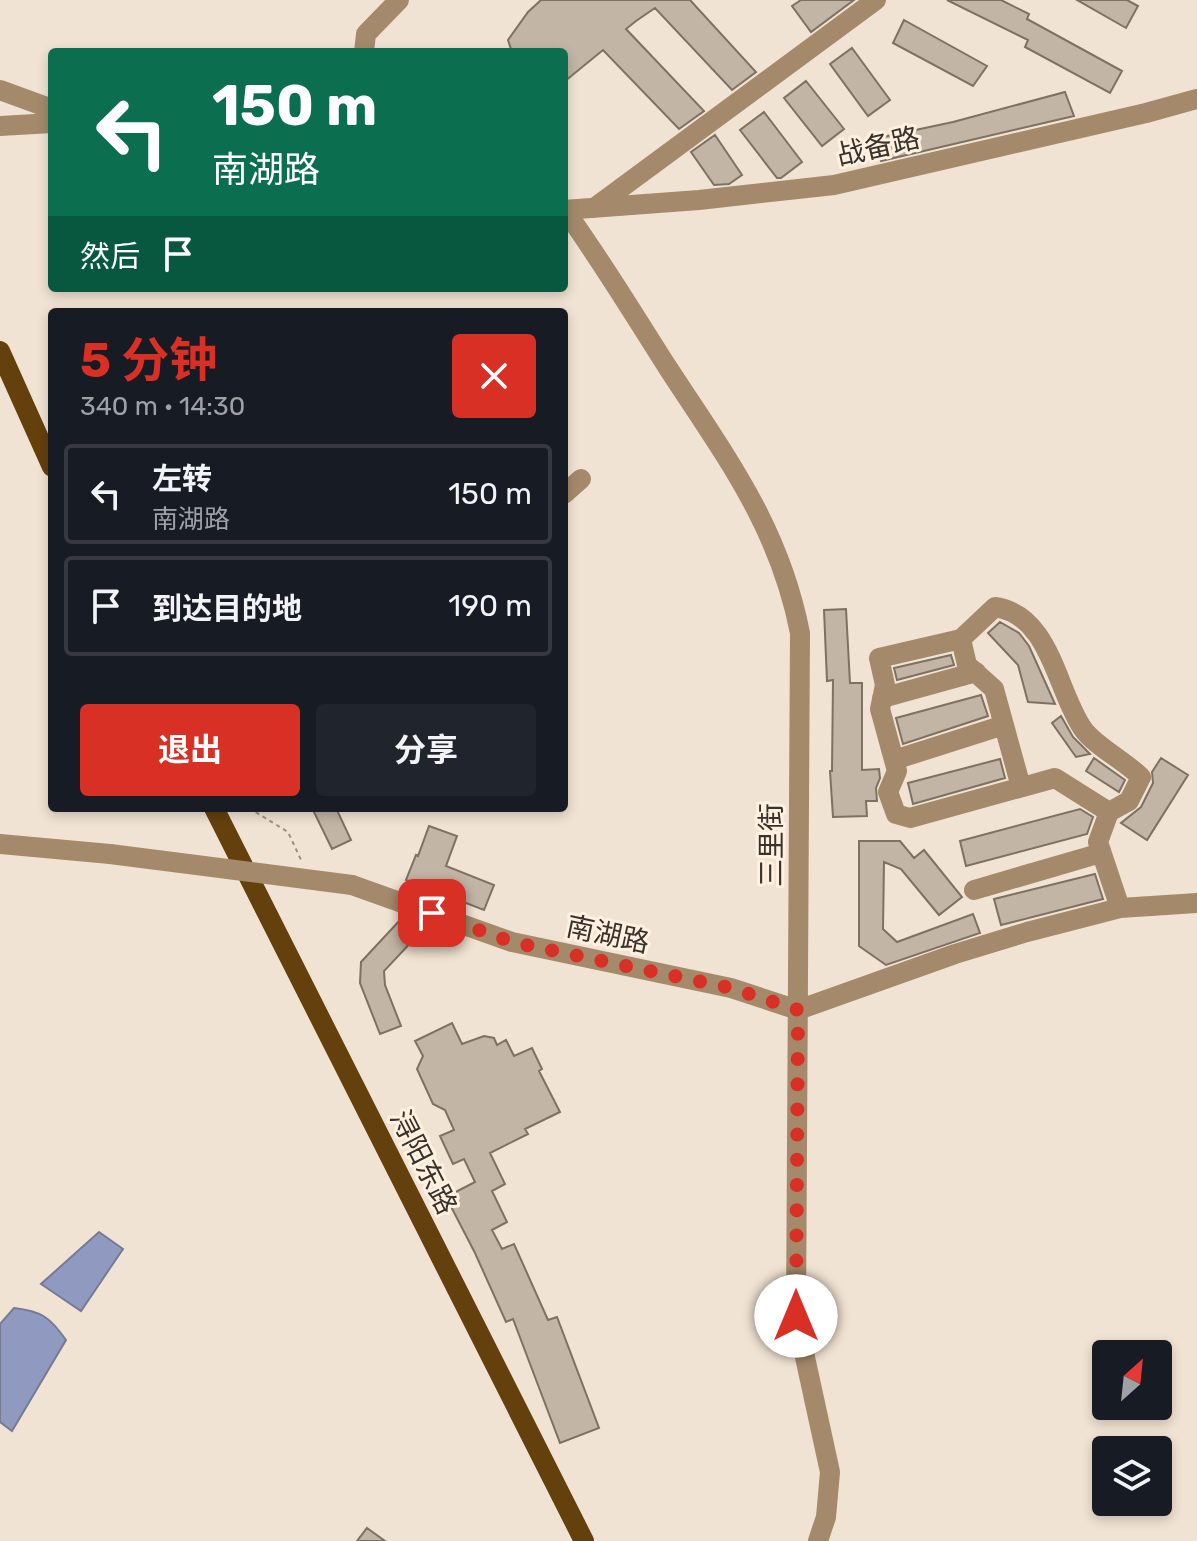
<!DOCTYPE html>
<html lang="zh">
<head>
<meta charset="utf-8">
<style>
  :root { --surface:#171b24; --page:#20242c; --text:#f1f3f6; --muted:#9ea1a6; --line:#363941; --accent:#d93025 }
  body { margin:0; font-family:Rubik,"Noto Sans SC",sans-serif; background:var(--page); color:var(--text); height:100vh; display:flex; flex-direction:column; font-size:30px; white-space:nowrap }
  * { box-sizing:border-box; margin:0 }
  p { font-size:26px; color:var(--muted) }
  .icon { flex:none; width:44px; height:44px; fill:none; stroke:currentColor; stroke-width:2; stroke-linecap:round; stroke-linejoin:round }
  .map { position:relative; flex:1; overflow:hidden }
  .drawer { position:absolute; left:48px; top:308px; width:520px; height:504px; display:flex; flex-direction:column; background:var(--surface); border-radius:8px; box-shadow:0 4px 12px #0003 }
  .drawer>* { flex:none }
  .banner { position:absolute; left:48px; top:48px; width:520px; height:244px; border-radius:8px; box-shadow:0 4px 12px #0003; background:#0b6e4f; color:#fff; overflow:hidden }
  .needle { width:52px; rotate:27deg }
  .controls { position:absolute; left:1092px; top:1340px; display:grid; gap:16px }
  .controls a { display:grid; place-items:center; width:80px; height:80px; border-radius:8px; background:var(--surface); box-shadow:0 4px 12px #0003; font-size:40px }
  .pin { position:absolute; display:grid; place-items:center; width:68px; height:68px; color:#fff; margin:-34px; border-radius:16px; box-shadow:0 4px 12px #0006 }
  .me { position:absolute; width:88px; margin:-44px; rotate:0deg; stroke-linejoin:round; filter:drop-shadow(0 0 6px #0008) }
  .turn { display:flex; align-items:center; gap:28px; height:168px; padding:0 32px; font-size:36px }
  .turn .icon { width:104px; height:104px; stroke-width:2.5 }
  .turn b { display:block; font-size:56px; line-height:68px }
  .then { display:flex; align-items:center; height:76px; padding:0 32px; background:#0003; gap:16px; font-size:30px }
  .round { display:grid; place-items:center; flex:none; width:84px; height:84px; border-radius:8px; background:var(--page) }
  .headline { display:flex; align-items:center; justify-content:space-between; height:136px; padding:0 32px }
  h1 { font-size:48px; font-weight:700; line-height:60px; color:var(--accent) }
  .primary-button { display:flex; gap:16px; margin-top:auto; padding:16px 32px }
  .primary-button a { flex:1; height:92px; border-radius:8px; background:var(--accent); color:#fff; font-size:32px; font-weight:700; line-height:92px; text-align:center }
  .primary-button a+a { background:var(--page); color:var(--text) }
  ul { padding:0; list-style:none }
  li { display:flex; align-items:center; gap:24px; height:100px; margin:0 16px 12px; padding:0 16px; border:4px solid var(--line); border-radius:8px }
  li div { flex:1 }
  li b { display:block; font-size:30px }
  li em { font-style:normal }
  .map>svg:first-child { display:block }
  .water { fill:#909ac0; stroke:#767b94; stroke-width:2 }
  .building { fill:#c3b5a5; stroke:#7d7162; stroke-width:2 }
  .lines { fill:none; stroke-linecap:round; stroke-linejoin:round }
  .path { stroke:#9b9085; stroke-width:2; stroke-dasharray:4 4; stroke-linecap:butt }
  .minor { stroke:#a48a6b; stroke-width:20 }
  .major { stroke:#64400d; stroke-width:20 }
  .minor-bridge { stroke:#a48a6b; stroke-width:20 }
  .route { stroke:#d93025; stroke-width:14; stroke-dasharray:0 25.2 }
  .labels { text-anchor:middle; stroke-width:6; stroke-linejoin:round; paint-order:stroke }
  .street-label { font-size:28px; fill:#38322c; stroke:#fff0e0 }
</style>
</head>
<body>
<div class="map">
<svg width="1197" height="1541" viewBox="0 0 1197 1541">
  <rect width="100%" height="100%" fill="#f1e3d3"/>
  <path class="water" d="M99 1232 123 1249 81 1311 41 1284Z
    M14 1308C41 1311 50 1317 66 1340L12 1431 0 1422V1324Z"/>
  <path class="building" d="M541 0H690L756 72 732 90 655 8 636 21 626 29 704 111 679 129 603 50 564 82V52H512L508 40 528 12Z
    M801 0H854L811 32 792 6Z
    M947 0H1001L1029 14 1027 19 1122 71 1110 93 1025 47 1028 40Z
    M1077 0H1127L1138 6 1126 28Z
    M904 20 987 66 973 86 893 43Z
    M852 48 890 100 868 116 830 64Z
    M806 81 844 129 822 146 784 98Z
    M1065 92 1074 116 881 161 873 139 953 122Z
    M764 112 802 162 781 178H777L740 130Z
    M715 135 742 175 729 184 714 185 691 152Z
    M846 609 850 683H862V770L879 769 880 778 876 788 877 801H866L867 816 833 817 830 771H832L833 680 827 681 824 610Z
    M1000 622 1019 633 1029 646 1055 704 1028 702 1018 665 988 633Z
    M951 655 954 665 897 680 894 668Z
    M981 695 988 716 903 744 896 718Z
    M1061 716 1073 737 1090 754 1076 757 1052 723Z
    M1094 758 1125 780 1119 792 1086 771Z
    M1161 758 1188 775 1147 840 1121 823 1141 807 1153 783 1152 772Z
    M1000 759 1005 778 913 804 908 783Z
    M312 808H336L351 840 332 849Z
    M1080 809 1093 817 1087 834 966 866 960 841Z
    M429 826 457 836 446 866 494 885 484 910 406 880 416 855 418 856Z
    M859 841H900L914 858 924 850 962 897 939 915 901 869 884 862 883 929 897 942 973 914 980 933 886 965 859 946Z
    M1095 874 1103 899 1001 925 994 899Z
    M402 918 445 932 441 945 416 937 384 971 385 985 401 1026 380 1034 360 983 361 962Z
    M452 1023 462 1044 484 1036 494 1038 497 1045 506 1040 514 1056 532 1048 542 1069 539 1071 560 1112 525 1129 528 1134 490 1153 505 1184 492 1191 507 1222 492 1230 502 1249 514 1244 548 1320 557 1317 599 1428 560 1443 513 1319 506 1322 475 1253 446 1197 475 1182 464 1159 453 1164 440 1136 454 1130 445 1110 433 1104 417 1069 423 1056 415 1041Z
    M367 1528 385 1541H357Z"/>
  <g class="lines">
    <path class="path" d="M249 808 288 832 302 862"/>
    <path class="minor" d="M364 52 366 34 399 0
      M0 90 52 109
      M0 126 52 123
      M594 208 876 0
      M564 209C601 260 634 315 668 368 726 457 779 526 800 633L796 1316 830 1472 826 1517 818 1541
      M564 210 699 200 834 185 1146 113 1197 99
      M564 494 581 479
      M961 639 967 665 994 689 1021 787
      M882 698 976 672
      M894 760 1004 725
      M1109 812 1055 778 910 818 896 814 888 792 897 771 880 709 885 685 879 658 961 639 995 607C1051 615 1056 690 1083 729 1095 746 1125 761 1141 777L1129 801 1109 812 1098 842 1120 908
      M0 844 110 854
      M352 885 512 942 731 988 798 1010 955 954 1027 932 1120 908 1197 903
      M974 890 1101 853"/>
    <path class="major" d="M0 351 52 467
      M214 808 584 1541"/>
    <path class="minor-bridge" d="M110 854 352 885"/>
  </g>
  <g class="lines">
    <path class="route" d="M432 913 512 942 731 988 798 1010 796 1316"/>
  </g>
  <g class="labels">
    <g class="street-label">
      <text transform="translate(878 146) rotate(-13)" y="10">战备路</text>
      <text transform="translate(771 845) rotate(-90)" y="10">三里街</text>
      <text transform="translate(608 934) rotate(12)" y="10">南湖路</text>
      <text transform="translate(424 1162) rotate(63)" y="10">浔阳东路</text>
    </g>
  </g>
</svg>
<div class="controls">
<a><svg class="needle" viewBox="-14 -14 28 28"><path d="M0-13l5 13h-10z" fill="#e53935"/><path d="M0 13l5-13h-10z" fill="#9ea1a6"/></svg></a>
<a><svg class="icon" aria-label="layers" viewBox="0 0 24 24"><path d="M12 4l9 5-9 5-9-5zM3 14l9 5 9-5"/></svg></a>
</div>
<div class="pin" style="left:432px;top:913px;background:#d93025"><svg class="icon" aria-label="arrive" viewBox="0 0 24 24"><path d="M6 21V4h12l-3 4 3 4H6"/></svg></div>
<svg class="me" style="left:796px;top:1316px" viewBox="-20 -20 40 40"><circle r="19" fill="#fff"/><path d="M0-13L10 11 0 6-10 11z" fill="#d93025"/></svg>
<div class="banner">
<div class="turn"><svg class="icon" aria-label="left" viewBox="0 0 24 24"><path d="M17 20v-9H6M10 6l-5 5 5 5"/></svg><div><b>150 m</b>南湖路</div></div>
<div class="then">然后<svg class="icon" aria-label="arrive" viewBox="0 0 24 24"><path d="M6 21V4h12l-3 4 3 4H6"/></svg></div>
</div>
<section class="drawer">
<div class="headline"><div><h1>5 分钟</h1><p>340 m · 14:30</p></div><a class="round" style="background:#d93025;color:#fff"><svg class="icon" aria-label="close" viewBox="0 0 24 24"><path d="M6 6l12 12M18 6L6 18"/></svg></a></div>
<ul>
<li><svg class="icon" aria-label="left" viewBox="0 0 24 24"><path d="M17 20v-9H6M10 6l-5 5 5 5"/></svg><div><b>左转</b><p>南湖路</p></div><em>150 m</em></li>
<li><svg class="icon" aria-label="arrive" viewBox="0 0 24 24"><path d="M6 21V4h12l-3 4 3 4H6"/></svg><div><b>到达目的地</b></div><em>190 m</em></li>
</ul>
<div class="primary-button"><a>退出</a><a>分享</a></div>
</section>
</div>
</body>
</html>
